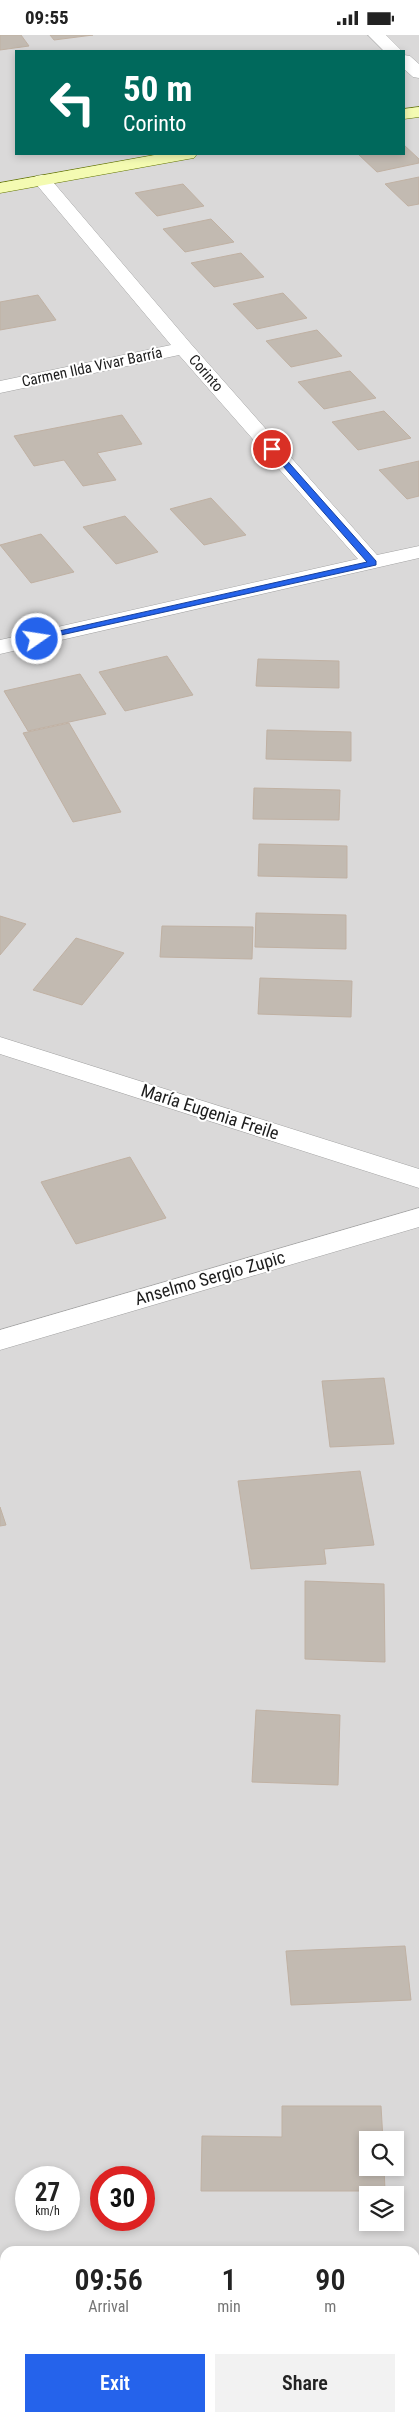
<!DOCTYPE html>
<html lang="en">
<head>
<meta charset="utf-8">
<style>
  :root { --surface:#fff; --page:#f2f2f2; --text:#222; --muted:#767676; --accent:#2563eb }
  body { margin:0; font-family:"Roboto Condensed",sans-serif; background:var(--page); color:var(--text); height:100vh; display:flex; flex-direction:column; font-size:19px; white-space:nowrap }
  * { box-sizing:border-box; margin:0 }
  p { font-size:16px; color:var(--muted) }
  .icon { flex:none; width:28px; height:28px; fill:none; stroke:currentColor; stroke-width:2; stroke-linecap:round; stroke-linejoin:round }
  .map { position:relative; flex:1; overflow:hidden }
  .drawer { position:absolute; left:0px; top:2211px; width:420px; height:176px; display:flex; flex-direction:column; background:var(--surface); border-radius:15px 15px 0 0; box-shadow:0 2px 8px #0003 }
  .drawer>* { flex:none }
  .guide { position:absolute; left:15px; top:15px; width:390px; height:105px; border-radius:0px; box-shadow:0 2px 8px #0003; background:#00695c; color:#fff; overflow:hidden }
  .tools { position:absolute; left:359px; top:2096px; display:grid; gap:10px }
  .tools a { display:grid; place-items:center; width:45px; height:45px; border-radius:0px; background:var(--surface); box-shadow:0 2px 8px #0003; font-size:25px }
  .speed { position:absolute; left:15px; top:2131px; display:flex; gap:10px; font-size:25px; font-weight:700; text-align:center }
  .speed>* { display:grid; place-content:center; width:65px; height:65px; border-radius:50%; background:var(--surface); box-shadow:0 2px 8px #0003; line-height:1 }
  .speed small { font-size:12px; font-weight:400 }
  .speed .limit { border:8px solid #d22; background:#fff; color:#111 }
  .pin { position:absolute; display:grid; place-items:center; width:42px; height:42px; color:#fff; margin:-21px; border:2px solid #fff; border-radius:50%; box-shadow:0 1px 5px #0007 }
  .me { position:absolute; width:55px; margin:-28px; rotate:77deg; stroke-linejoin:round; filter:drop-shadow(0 0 4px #0008) }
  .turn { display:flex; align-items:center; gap:18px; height:105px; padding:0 25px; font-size:22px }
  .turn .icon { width:65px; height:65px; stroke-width:2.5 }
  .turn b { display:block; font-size:35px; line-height:42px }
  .eta { display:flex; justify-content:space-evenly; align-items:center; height:85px; text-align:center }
  .eta b { font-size:30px; font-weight:600; line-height:35px }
  .action { display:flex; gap:10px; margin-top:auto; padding:10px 25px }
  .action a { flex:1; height:58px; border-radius:0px; background:var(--accent); color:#fff; font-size:20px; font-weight:600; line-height:58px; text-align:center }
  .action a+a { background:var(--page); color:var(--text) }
  .status { display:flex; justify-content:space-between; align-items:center; height:35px; padding:0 25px; background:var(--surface); direction:ltr }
  .status svg { height:14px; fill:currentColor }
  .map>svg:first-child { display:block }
  .residential { fill:#dad9d9; fill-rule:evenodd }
  .building { fill:#c2bab1; stroke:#c0b1a3 }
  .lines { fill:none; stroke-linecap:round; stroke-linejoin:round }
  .street-casing { stroke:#a3a3a3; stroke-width:1 }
  .secondary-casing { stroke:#637502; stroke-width:1 }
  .street { fill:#fff; fill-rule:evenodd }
  .secondary { fill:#f4fbb2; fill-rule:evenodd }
  .route { fill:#2563eb; stroke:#184099 }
  .labels { text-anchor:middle; stroke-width:4; stroke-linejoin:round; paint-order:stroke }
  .far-street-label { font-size:15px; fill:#1c1c1c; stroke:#fff }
  .street-label { font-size:18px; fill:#1c1c1c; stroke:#fff }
</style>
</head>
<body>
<div class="status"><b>09:55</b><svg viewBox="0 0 49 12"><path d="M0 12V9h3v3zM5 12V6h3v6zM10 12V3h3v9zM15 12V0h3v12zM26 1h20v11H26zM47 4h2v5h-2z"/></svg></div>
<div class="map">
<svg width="419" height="2387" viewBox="0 0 419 2387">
  <rect width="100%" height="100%" fill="#eeeae1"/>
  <path class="residential" d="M0 0H419V2387H0ZM16 16H404V119H16ZM368 2105H395V2132H368ZM26 2142H69V2185H26ZM101 2142H144V2185H101ZM368 2160H395V2188H368ZM5 2216H415V2382H5Z"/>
  <path class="building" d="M0 0H21L29 11 0 15Z
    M50 0H93L54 5Z
    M404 110 419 124V128L377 137 358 119H404Z
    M419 142V169L408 171 385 149Z
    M183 149 204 171 157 181 135 158Z
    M211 184 234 207 185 217 163 194Z
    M241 218 264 242 214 252 191 228Z
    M283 258 307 283 257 294 233 269Z
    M38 260 56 285 0 295V267Z
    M317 295 342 321 291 332 266 306Z
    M350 336 376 363 324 374 298 347Z
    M384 376 411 403 358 415 332 387Z
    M122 380 142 409 97 418 116 445 83 451 64 425 34 431 14 401Z
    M419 426V461L407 464 379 435Z
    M211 463 246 500 204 510 170 474Z
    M125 481 158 517 116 529 83 492Z
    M41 499 74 537 31 548 0 510Z
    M167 621 193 660 125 676 99 637Z
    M258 624 339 626V653L256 651Z
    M80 639 106 679 28 696 4 656Z
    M69 688 121 777 73 787 23 698Z
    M267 695 351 697V726L266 724Z
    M254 753 340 755 339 785 253 784Z
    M259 809 347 811V843L258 841Z
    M256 878 346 880V914L255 912Z
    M0 881 26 889 0 920Z
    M162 891 253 892 252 924 160 922Z
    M76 903 124 918 82 970 33 955Z
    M260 943 352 946 351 982 258 979Z
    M130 1122 166 1183 76 1209 41 1147Z
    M384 1343 394 1409 330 1412 322 1346Z
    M360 1436 374 1510 324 1514 326 1529 251 1534 238 1446Z
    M0 1472 6 1490 0 1491Z
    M305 1546 384 1549 385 1627 305 1624Z
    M256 1675 340 1680 338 1750 252 1747Z
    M405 1911 411 1965 291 1970 286 1916Z
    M282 2071H381L383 2105H368V2132H384L385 2156H201L202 2101 282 2102Z"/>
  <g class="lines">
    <g class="street-casing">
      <path id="street" d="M368 0H386L402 16H384Z
        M404 20 410 21 419 29V43L413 42 404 34Z
        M42 140 48 141 191 309 377 520 419 511V523L0 619V605L358 524 179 320 0 358V346L171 310 36 149 33 145 36 141Z
        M0 1002 419 1134V1153L0 1019Z
        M419 1173V1192L0 1315V1295Z"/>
    </g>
    <g class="secondary-casing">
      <path id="secondary" d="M419 72V82L404 84V74Z
        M160 119H197L194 123 188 124 0 158V148Z"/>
    </g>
    <use href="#street" class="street"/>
    <use href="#secondary" class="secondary"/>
  </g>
  <path class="route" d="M269 412H275L376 526V530L34 606 33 604 37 601 367 527 269 415Z"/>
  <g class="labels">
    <g class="far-street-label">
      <text transform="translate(92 332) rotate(-12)" y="5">Carmen Ilda Vivar Barría</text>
      <text transform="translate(206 338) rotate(49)" y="5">Corinto</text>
    </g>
    <g class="street-label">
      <text transform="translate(210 1077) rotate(18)" y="6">María Eugenia Freile</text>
      <text transform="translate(210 1243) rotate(-16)" y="6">Anselmo Sergio Zupic</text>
    </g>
  </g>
</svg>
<div class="tools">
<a><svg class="icon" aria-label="search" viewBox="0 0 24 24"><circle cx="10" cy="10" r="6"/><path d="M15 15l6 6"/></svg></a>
<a><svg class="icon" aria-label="layers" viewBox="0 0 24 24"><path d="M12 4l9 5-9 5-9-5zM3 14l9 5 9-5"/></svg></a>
</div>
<div class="speed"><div>27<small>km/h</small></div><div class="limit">30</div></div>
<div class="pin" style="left:272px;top:414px;background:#d93025"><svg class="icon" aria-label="arrive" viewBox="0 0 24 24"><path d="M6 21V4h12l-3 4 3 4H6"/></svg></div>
<svg class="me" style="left:37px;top:604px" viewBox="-20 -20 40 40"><circle r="17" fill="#2563eb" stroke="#fff" stroke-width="3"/><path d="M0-11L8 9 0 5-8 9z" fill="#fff"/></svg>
<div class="guide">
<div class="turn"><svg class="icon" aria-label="left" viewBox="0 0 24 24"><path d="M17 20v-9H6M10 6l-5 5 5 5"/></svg><div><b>50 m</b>Corinto</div></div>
</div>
<section class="drawer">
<div class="eta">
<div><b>09:56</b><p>Arrival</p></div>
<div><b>1</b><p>min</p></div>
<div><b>90</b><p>m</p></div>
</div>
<div class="action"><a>Exit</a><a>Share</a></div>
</section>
</div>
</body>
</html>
